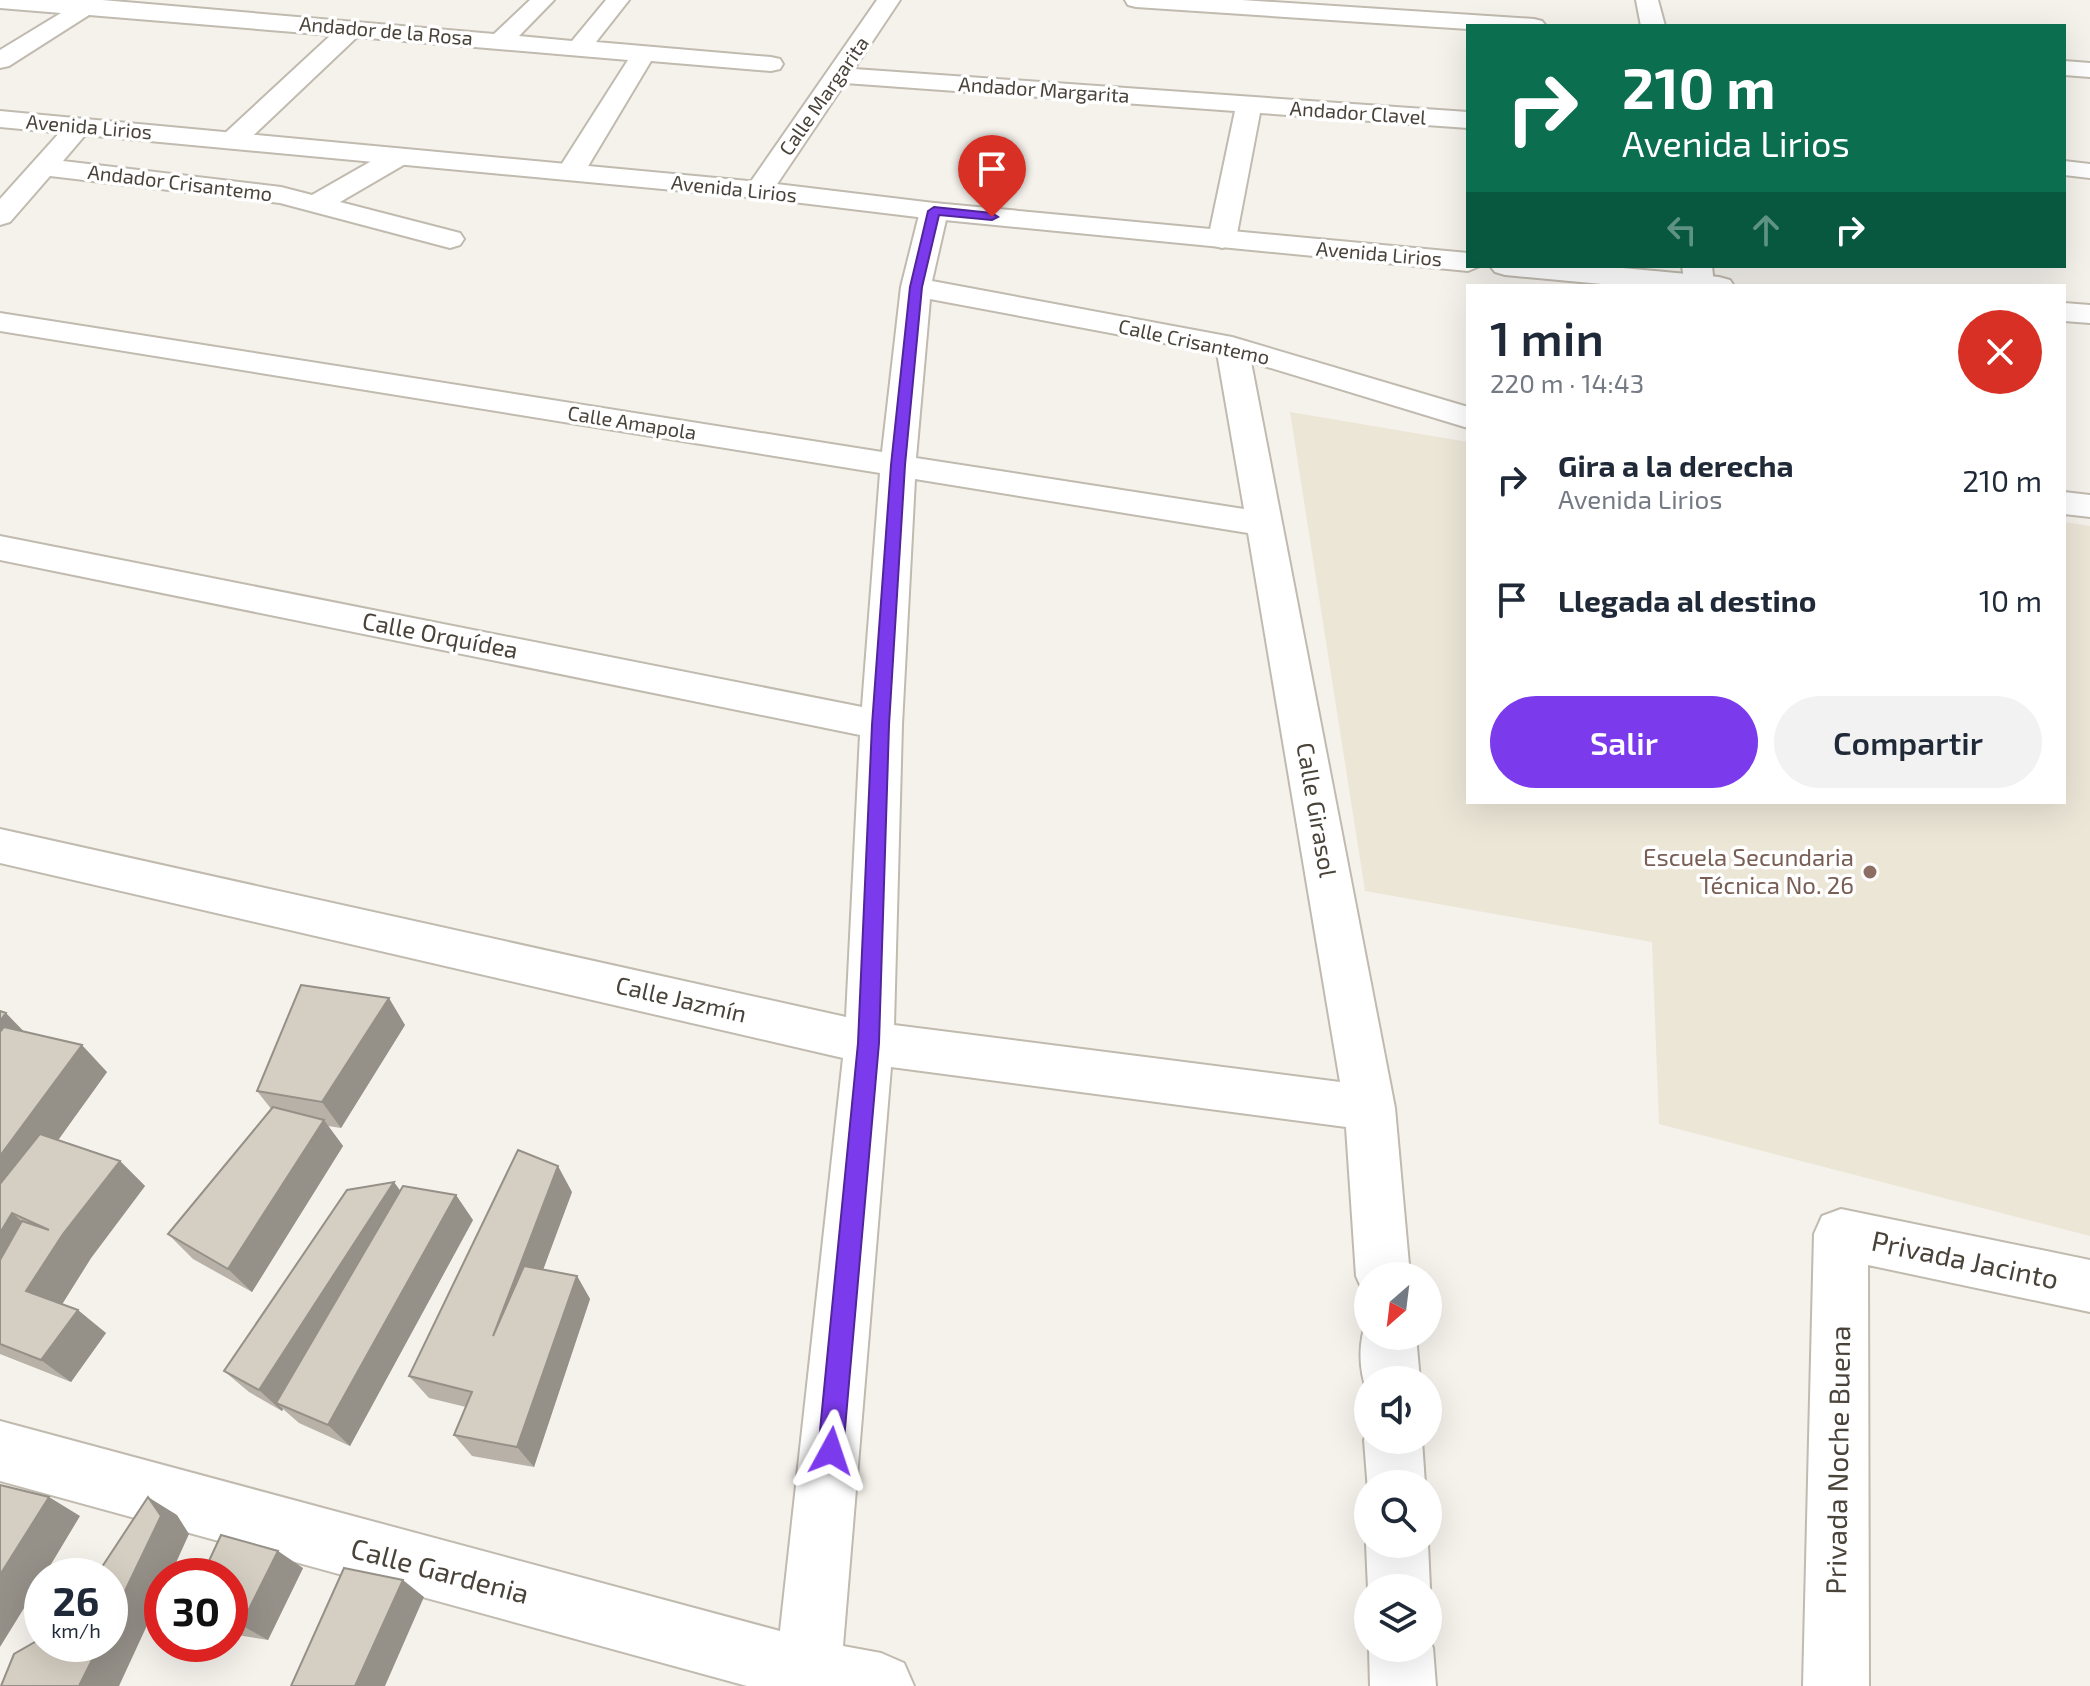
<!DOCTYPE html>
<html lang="es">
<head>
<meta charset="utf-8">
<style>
  :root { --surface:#fff; --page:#f2f2f3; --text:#1f2937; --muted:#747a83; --accent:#7c3aed }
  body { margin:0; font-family:"Exo 2",sans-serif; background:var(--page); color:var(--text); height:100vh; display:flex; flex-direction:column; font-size:30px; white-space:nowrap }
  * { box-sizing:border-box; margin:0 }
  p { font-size:26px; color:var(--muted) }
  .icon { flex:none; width:44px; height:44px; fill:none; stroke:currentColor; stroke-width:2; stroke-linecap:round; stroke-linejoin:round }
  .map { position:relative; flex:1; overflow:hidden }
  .panel { position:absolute; left:1466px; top:284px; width:600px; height:520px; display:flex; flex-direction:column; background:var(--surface); border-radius:0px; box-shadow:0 8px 32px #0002 }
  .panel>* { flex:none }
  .top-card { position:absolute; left:1466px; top:24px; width:600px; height:244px; border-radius:0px; box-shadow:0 8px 32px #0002; background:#0b6e4f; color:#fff; overflow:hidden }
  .needle { width:52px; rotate:208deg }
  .fabs { position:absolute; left:1354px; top:1262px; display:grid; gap:16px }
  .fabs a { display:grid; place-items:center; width:88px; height:88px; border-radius:50%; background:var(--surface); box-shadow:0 8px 32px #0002; font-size:40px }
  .speed { position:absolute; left:24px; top:1558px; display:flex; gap:16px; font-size:40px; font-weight:700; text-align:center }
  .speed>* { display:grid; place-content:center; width:104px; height:104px; border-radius:50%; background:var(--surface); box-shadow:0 8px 32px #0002; line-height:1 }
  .speed small { font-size:20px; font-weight:400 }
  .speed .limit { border:12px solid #d22; background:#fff; color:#111 }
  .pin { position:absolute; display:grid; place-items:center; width:68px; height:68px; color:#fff; margin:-82px -34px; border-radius:50% 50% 50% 0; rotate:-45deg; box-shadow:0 0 8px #0007 }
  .pin .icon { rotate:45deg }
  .me { position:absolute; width:88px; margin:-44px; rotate:5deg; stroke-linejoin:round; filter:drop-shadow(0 0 6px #0008) }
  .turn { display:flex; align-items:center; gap:28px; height:168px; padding:0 24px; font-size:36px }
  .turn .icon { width:104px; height:104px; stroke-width:2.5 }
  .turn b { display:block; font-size:56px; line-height:68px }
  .lanes { display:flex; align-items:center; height:76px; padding:0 24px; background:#0003; justify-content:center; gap:40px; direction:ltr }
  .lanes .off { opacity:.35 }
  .round { display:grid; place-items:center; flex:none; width:84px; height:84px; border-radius:42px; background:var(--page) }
  .summary { display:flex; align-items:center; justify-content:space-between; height:136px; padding:0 24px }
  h1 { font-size:48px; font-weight:600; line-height:60px }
  .cta { display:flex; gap:16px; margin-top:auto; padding:16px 24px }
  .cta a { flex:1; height:92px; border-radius:48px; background:var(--accent); color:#fff; font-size:32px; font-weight:600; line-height:92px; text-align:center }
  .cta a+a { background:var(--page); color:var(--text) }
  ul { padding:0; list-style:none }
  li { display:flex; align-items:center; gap:24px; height:120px; padding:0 24px }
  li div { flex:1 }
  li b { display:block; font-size:30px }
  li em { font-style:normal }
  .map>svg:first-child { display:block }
  .education { fill:#ece6d7 }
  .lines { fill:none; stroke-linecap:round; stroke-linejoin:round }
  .service-casing { stroke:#c0baaf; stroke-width:4 }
  .minor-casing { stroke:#c0baaf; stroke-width:4 }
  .tertiary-casing { stroke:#c0baaf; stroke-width:4 }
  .service { fill:#fff; fill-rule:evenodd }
  .minor { fill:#fff; fill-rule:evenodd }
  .tertiary { fill:#fff; fill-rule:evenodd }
  .wall { fill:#b7b1a7 }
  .shaded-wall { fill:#959088 }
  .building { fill:#d5cec2; stroke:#959088; stroke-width:2 }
  .route { fill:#7c3aed; stroke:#51269a; stroke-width:2 }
  .education-dot { fill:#8d6e63; stroke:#fff; stroke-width:3 }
  .labels { text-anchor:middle; stroke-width:7; stroke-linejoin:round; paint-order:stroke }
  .far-street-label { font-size:20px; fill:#49433a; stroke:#fff }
  .street-label { font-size:24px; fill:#49433a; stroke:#fff }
  .education-label { font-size:24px; fill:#785e54; stroke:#fff; text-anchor:end }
  .near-street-label { font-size:28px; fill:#49433a; stroke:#fff }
</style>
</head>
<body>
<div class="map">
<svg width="2090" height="1686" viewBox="0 0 2090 1686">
  <rect width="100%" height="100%" fill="#f5f2ec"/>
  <path class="education" d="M1290 412 1468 442V802H2064V522L2090 526V1236L1659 1124 1652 942 1365 891Z"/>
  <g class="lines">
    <g class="service-casing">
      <path id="service" d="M2064 161 2090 164V178L2064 175Z"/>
    </g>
    <g class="minor-casing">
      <path id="minor" d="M0 0H102L494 34 530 0H554L519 36 572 41 606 0H629L596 42 771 57 780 59 783 64 780 69 771 71 651 61 584 173 580 179H560L556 173 628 60 357 37 241 147H223L219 141 223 135 331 35 89 15 9 66 0 68V50L61 13 0 8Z
        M877 0H900L854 69 1468 112V128L1260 113 1236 239 1232 245 1222 248 1212 245 1208 239 1235 111 845 83 769 196 759 198 749 196 745 190Z
        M1125 0H1242L1534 19 1542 21 1546 26H1468V29L1136 7 1128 5Z
        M1636 0H1658L1665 26H1641Z
        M2064 61 2090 63V77L2064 75Z
        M79 119 88 121 92 127 63 161 281 187 312 195 389 151H407L411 157 407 163 340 202 460 233 464 239 460 245 450 248 280 203 50 176 10 222 0 225V199L70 121Z
        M934 203 944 205 948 211 932 281 1232 337 1468 407V428L1251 362 1395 1108 1410 1276H1368V1296L1364 1294 1356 1276 1346 1127 891 1067 843 1646 881 1653 904 1663 914 1686H747L0 1481V1421L780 1631 843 1058 0 863V829L846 1017 860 735 0 560V536L862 707 880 473 0 331V313L882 452 901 287 920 211 924 205ZM930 299 1217 353 1244 509 916 458ZM915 479 1248 533 1340 1082 894 1025 902 725Z
        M1682 266H1712L1714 285 1685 286Z
        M2064 492 2090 495V517L2064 514Z
        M1841 1209 2090 1260V1312L1868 1265 1869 1686H1803L1814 1234 1822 1216Z
        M1368 1317V1336H1416L1420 1380H1368V1394C1358 1369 1358 1341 1368 1317Z
        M1368 1429V1440H1422L1425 1484H1368V1491L1364 1440Z
        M1368 1540V1544H1428L1430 1588 1428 1594V1588L1368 1589 1366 1544Z
        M1428 1636 1433 1648 1436 1686H1370L1369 1648H1428Z"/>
    </g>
    <g class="tertiary-casing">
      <path id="tertiary" d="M0 111 759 182 934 203 1468 253V266H1480L1468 271 934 219 759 198 0 127Z
        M1490 266H1601L1719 277 1730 280 1734 286H1623L1505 275 1495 272Z
        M2064 303 2090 305V323L2064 321Z"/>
    </g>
    <use href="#service" class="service"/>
    <use href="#minor" class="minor"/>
    <use href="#tertiary" class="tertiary"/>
  </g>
  <path class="wall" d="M0 1011 23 1031 107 1072 58 1140 120 1161 145 1186 91 1258 62 1304 106 1333 71 1382 0 1354Z
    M405 1025 341 1128 328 1126 343 1146 252 1292 193 1259 168 1234 272 1110 257 1091Z
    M400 1191 473 1220 350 1446 299 1423 283 1409 282 1411 249 1392 224 1371Z
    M572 1192 543 1269 577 1276 590 1299 534 1467 472 1456 454 1435 466 1407 429 1398 409 1376Z
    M303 1568 268 1640 230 1634V1576Z"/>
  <path class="shaded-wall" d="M389 998 405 1025 341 1128 322 1102Z
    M6 1013 33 1041 0 1080V1021Z
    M82 1045 107 1072 0 1221V1156Z
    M324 1120 343 1146 252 1292 228 1269Z
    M120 1161 145 1186 91 1258 56 1314 26 1291 63 1234Z
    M558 1166 572 1192 510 1359 493 1336Z
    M394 1182 412 1207 276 1403 283 1409 282 1411 259 1390Z
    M456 1195 473 1220 350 1446 328 1425Z
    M12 1213 41 1238 0 1304V1233Z
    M577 1276 590 1299 534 1467 517 1447Z
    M78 1310 106 1333 71 1382 41 1360Z
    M49 1497 80 1516 44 1576H42V1579L0 1647V1575Z
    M148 1497 177 1515 189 1534 170 1576H162V1593L119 1686H79L100 1644H110V1622Z
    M278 1551 303 1568 268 1640 241 1625Z
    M403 1580 424 1597 385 1686H355Z"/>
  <path class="building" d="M301 985 389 998 322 1102 257 1091Z
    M0 1011 6 1013 0 1021Z
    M4 1027 82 1045 0 1156V1032Z
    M273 1107 324 1120 228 1269 168 1234Z
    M40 1134 120 1161 63 1234 26 1291 78 1310 41 1360 0 1344V1260L22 1221 49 1230 12 1213 0 1233V1184Z
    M518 1150 558 1166 493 1336 524 1266 577 1276 517 1447 454 1435 472 1392 409 1376Z
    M394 1182 259 1390 224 1371 347 1190Z
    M403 1186 456 1195 328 1425 276 1403Z
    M0 1485 49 1497 0 1575Z
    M148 1497 161 1516 110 1622V1576H96Z
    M221 1535 278 1551 241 1625 230 1623V1576H202Z
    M344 1568 403 1580 355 1686H291Z
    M42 1638V1644H100L79 1686H1L14 1654Z"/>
  <path class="route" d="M934 207 992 213 998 217 992 220 939 215 922 287 905 465 889 725 879 1043 843 1451 839 1460 831 1464 822 1460 818 1451 858 1043 872 725 891 465 910 287 928 211Z"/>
  <circle class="education-dot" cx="1870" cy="872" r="8"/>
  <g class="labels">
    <g class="far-street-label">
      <text transform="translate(386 31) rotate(5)" y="7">Andador de la Rosa</text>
      <text transform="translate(1044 90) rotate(4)" y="7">Andador Margarita</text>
      <text transform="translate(824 96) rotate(-55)" y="7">Calle Margarita</text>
      <text transform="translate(1358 113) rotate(4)" y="7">Andador Clavel</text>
      <text transform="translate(89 127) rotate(5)" y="7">Avenida Lirios</text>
      <text transform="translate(180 183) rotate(7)" y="7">Andador Crisantemo</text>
      <text transform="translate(734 189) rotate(6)" y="7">Avenida Lirios</text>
      <text transform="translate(1379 254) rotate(5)" y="7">Avenida Lirios</text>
      <text transform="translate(1194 342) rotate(12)" y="7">Calle Crisantemo</text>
      <text transform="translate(632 423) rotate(9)" y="7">Calle Amapola</text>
    </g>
    <g class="street-label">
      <text transform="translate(440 636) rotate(11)" y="8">Calle Orquídea</text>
      <text transform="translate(1316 810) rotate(80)" y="8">Calle Girasol</text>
      <text transform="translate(681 1000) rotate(13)" y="8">Calle Jazmín</text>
    </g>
    <g class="education-label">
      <text x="1854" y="866">Escuela Secundaria<tspan x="1854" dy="28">Técnica No. 26</tspan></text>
    </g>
    <g class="near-street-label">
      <text transform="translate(1965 1260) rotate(12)" y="10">Privada Jacinto</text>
      <text transform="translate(1838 1460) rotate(-89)" y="10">Privada Noche Buena</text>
      <text transform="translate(440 1571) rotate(15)" y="10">Calle Gardenia</text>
    </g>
  </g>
</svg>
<div class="fabs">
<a><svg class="needle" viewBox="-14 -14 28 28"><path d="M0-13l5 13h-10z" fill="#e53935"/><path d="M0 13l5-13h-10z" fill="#747a83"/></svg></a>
<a><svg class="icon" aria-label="sound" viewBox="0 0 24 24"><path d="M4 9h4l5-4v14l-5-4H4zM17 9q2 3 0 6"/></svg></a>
<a><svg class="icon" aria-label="search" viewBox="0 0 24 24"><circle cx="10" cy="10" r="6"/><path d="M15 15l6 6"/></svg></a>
<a><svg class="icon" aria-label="layers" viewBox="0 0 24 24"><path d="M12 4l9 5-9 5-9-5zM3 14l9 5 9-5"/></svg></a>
</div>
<div class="speed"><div>26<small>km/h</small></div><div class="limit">30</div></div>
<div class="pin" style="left:992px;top:217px;background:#d93025"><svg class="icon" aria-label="arrive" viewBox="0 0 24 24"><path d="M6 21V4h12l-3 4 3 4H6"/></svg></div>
<svg class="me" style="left:831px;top:1451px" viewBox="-20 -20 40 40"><path d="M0-17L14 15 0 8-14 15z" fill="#7c3aed" stroke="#fff" stroke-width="4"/></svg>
<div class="top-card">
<div class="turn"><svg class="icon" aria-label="right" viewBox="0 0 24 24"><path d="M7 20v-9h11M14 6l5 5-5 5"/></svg><div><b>210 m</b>Avenida Lirios</div></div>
<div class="lanes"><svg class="icon off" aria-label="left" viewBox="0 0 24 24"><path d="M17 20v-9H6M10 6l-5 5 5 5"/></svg><svg class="icon off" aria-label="ahead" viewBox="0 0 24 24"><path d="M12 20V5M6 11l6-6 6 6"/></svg><svg class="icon" aria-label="right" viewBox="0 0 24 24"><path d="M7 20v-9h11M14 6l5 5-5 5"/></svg></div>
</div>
<section class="panel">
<div class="summary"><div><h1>1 min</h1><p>220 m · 14:43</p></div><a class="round" style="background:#d93025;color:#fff"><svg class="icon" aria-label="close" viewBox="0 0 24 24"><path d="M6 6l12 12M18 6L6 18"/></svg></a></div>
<ul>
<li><svg class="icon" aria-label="right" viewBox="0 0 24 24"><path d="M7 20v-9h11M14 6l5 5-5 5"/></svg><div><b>Gira a la derecha</b><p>Avenida Lirios</p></div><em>210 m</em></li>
<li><svg class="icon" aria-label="arrive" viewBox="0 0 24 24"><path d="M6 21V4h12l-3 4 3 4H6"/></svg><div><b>Llegada al destino</b></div><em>10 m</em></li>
</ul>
<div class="cta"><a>Salir</a><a>Compartir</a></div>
</section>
</div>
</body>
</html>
